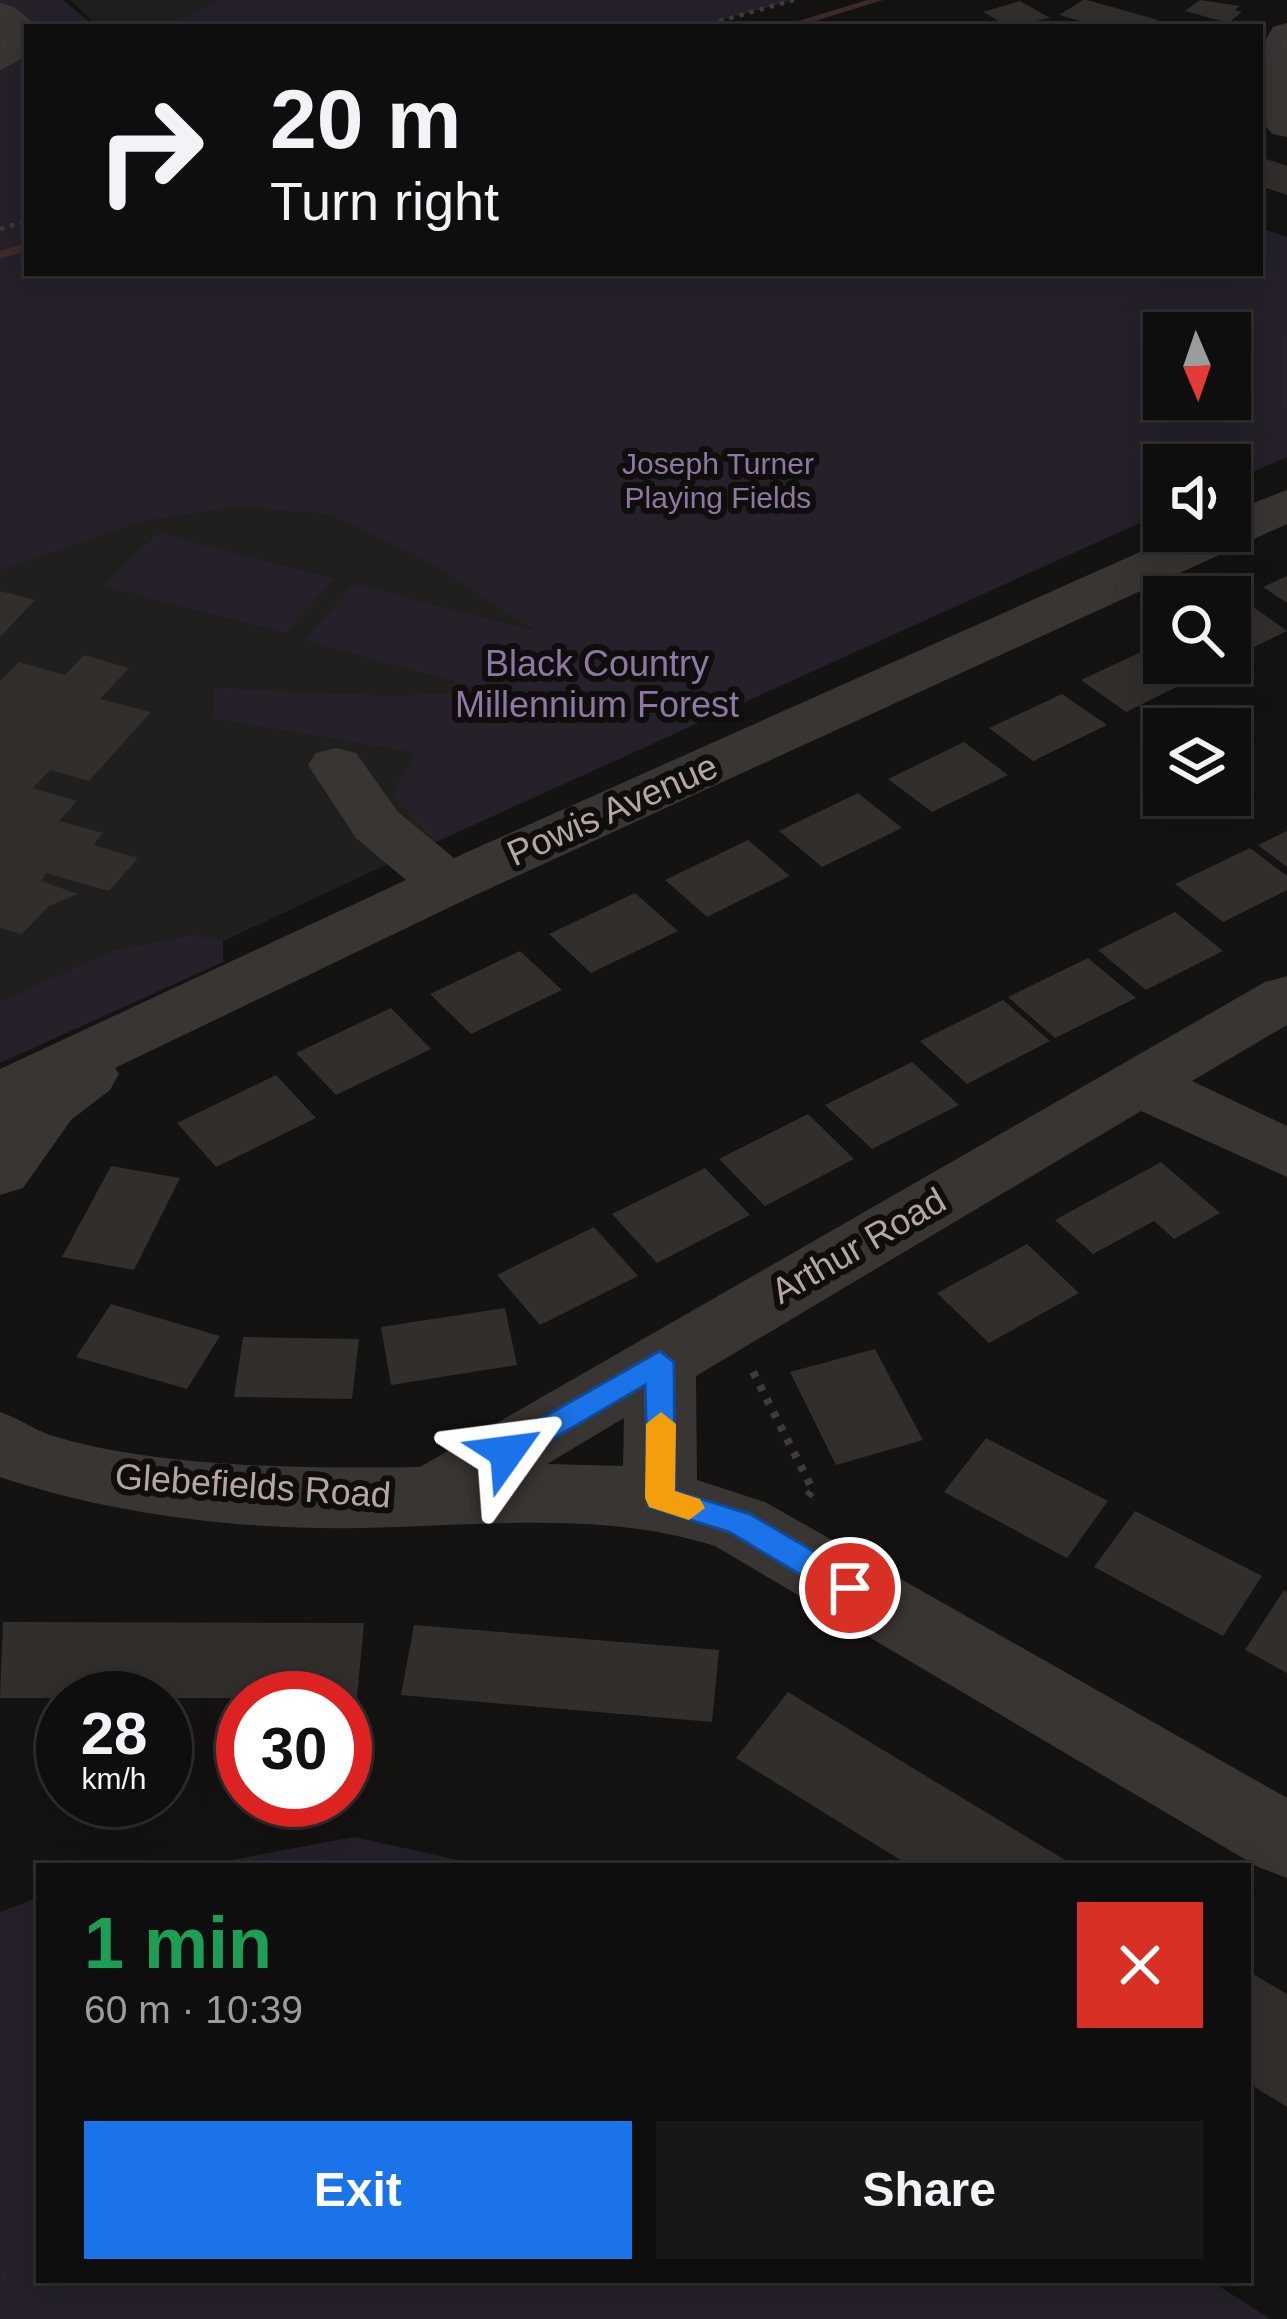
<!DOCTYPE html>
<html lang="en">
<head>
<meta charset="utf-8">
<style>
  :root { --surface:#0f0e0e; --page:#181717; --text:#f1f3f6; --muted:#9b9c9e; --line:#2f2e2e; --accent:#1a73e8 }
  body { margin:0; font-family:Arial,sans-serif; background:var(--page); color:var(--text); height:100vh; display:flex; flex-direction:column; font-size:45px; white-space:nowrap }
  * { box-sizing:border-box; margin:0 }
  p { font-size:39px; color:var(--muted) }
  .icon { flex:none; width:66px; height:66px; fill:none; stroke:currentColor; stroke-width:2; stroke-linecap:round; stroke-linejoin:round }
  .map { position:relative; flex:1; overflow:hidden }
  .sheet { position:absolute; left:36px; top:1863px; width:1215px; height:420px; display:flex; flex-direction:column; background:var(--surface); border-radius:0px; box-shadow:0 6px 30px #0003,0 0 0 3px var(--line) }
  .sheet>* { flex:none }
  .top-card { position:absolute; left:24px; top:24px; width:1239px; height:252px; border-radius:0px; box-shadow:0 6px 30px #0003,0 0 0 3px var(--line); background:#0f0e0e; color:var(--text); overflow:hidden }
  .needle { width:78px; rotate:178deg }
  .controls { position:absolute; left:1143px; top:312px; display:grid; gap:24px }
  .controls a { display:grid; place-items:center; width:108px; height:108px; border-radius:0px; background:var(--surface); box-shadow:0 6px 30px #0003,0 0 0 3px var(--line); font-size:60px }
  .speed { position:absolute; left:36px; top:1671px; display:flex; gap:24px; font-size:60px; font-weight:700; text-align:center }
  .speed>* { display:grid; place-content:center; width:156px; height:156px; border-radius:50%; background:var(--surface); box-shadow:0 6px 30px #0003,0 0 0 3px var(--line); line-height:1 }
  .speed small { font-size:30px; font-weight:400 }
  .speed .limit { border:18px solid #d22; background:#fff; color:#111 }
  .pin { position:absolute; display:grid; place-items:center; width:102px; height:102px; color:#fff; margin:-51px; border:6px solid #fff; border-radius:50%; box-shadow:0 3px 12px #0007 }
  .me { position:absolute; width:132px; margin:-66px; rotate:59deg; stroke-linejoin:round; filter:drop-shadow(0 0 9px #0008) }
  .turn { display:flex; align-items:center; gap:42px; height:252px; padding:0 48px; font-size:54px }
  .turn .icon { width:156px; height:156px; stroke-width:2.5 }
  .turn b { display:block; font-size:84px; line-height:102px }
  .round { display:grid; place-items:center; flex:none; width:126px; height:126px; border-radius:0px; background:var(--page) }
  .head { display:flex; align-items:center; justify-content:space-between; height:204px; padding:0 48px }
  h1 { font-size:72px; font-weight:700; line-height:90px; color:#1e9e55 }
  .primary-button { display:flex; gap:24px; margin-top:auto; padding:24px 48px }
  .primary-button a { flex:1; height:138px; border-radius:0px; background:var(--accent); color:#fff; font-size:48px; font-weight:700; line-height:138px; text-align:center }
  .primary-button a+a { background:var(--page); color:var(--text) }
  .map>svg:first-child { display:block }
  .built { fill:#211f1e }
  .green { fill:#25202a; fill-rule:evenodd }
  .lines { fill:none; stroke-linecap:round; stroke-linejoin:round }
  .stream { fill:#3e2a2b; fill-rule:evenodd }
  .building { fill:#312e2c }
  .path-far1 { stroke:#403a39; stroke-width:4.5; stroke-dasharray:4.5 6; stroke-linecap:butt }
  .path { stroke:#403a39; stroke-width:8; stroke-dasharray:6 9; stroke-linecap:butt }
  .minor { fill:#393533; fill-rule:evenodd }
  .route { fill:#1a73e8; stroke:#114b97; stroke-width:3 }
  .slow { fill:#f59e0b }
  .labels { text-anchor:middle; stroke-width:12; stroke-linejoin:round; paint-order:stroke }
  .far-park-label { font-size:30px; fill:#8f77a3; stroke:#0f0e0d }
  .park-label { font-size:36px; fill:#8f77a3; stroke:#0f0e0d }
  .street-label { font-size:36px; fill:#b6a6a2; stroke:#0f0e0d }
</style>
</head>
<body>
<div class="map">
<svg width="1287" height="2319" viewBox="0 0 1287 2319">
  <rect width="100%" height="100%" fill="#141312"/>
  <path class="built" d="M70 0H217L161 27H98Z
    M326 436 686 724 0 1046V534Z"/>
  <path class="green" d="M0 0H63L96 27H27V273H1260V228L1287 237V457L1230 482V465H1164V512L436 842 392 795 415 753 213 718 215 688 393 696 489 691 304 640 354 584 536 631 424 559 329 514 236 507 142 521 0 570ZM1164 333H1230V399H1164Z
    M217 0H794L699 27H161Z
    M158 533 335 579 285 633 104 586Z
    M195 935 223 941V962L0 1063V1002L115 950Z
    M354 1837 486 1866H200Z
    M39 1897V2280H1210L1270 2319H0V1912Z"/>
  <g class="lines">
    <path class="stream" d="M867 0H883L796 27H779Z
      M27 243V251L0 259V251Z"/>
  </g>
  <path class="building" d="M1083 0H1087L1158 20 1148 27H1100L1059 15Z
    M1200 0 1240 6 1235 10 1242 12 1228 23 1185 11Z
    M1020 1 1050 18 1009 27 983 12Z
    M1260 157 1287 166V195L1260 186Z
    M1287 576V603L1263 587Z
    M0 591 35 600 0 637Z
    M1245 601 1287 631 1230 659V608Z
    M1152 647 1164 655V663H1176L1197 677 1126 712 1081 680Z
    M84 655 129 668 100 699 151 712 89 781 50 770 33 788 77 801 59 821 103 833 93 845 138 858 109 891 46 873 41 881 78 894 49 906 22 934 0 928V681L19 662 65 675Z
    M1062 694 1107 725 1033 761 989 728Z
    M964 742 1008 775 932 812 888 779Z
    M858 793 902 828 822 867 779 831Z
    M1287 831V867L1258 845Z
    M748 840 790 876 707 917 665 880Z
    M1250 848 1287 876V890L1223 922 1175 884Z
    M635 893 678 931 591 973 549 934Z
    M1175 912 1223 951 1146 990 1098 950Z
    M520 951 562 990 471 1034 430 994Z
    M1088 958 1136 998 1055 1038 1008 997Z
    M1003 1000 1050 1041 967 1084 920 1041Z
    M391 1008 431 1049 336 1095 296 1053Z
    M912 1062 959 1105 872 1149 825 1105Z
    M276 1075 316 1118 216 1167 177 1123Z
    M808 1114 854 1159 765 1206 719 1159Z
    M1161 1162 1220 1213 1174 1239 1154 1221 1093 1254 1055 1220Z
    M111 1166 180 1178 134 1270 62 1257Z
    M705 1168 750 1215 657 1263 612 1214Z
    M594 1227 638 1276 540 1325 497 1275Z
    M1027 1244 1079 1293 989 1343 937 1293Z
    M111 1304 220 1336 187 1389 76 1357Z
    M505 1308 517 1365 391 1385 381 1327Z
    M243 1337 359 1339 352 1399 234 1397Z
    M875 1349 923 1440 836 1465 790 1372Z
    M986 1438 1108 1501 1067 1558 944 1492Z
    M1135 1511 1262 1576 1223 1636 1094 1567Z
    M1284 1590 1287 1592V1673L1245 1650Z
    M3 1622 364 1623 357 1698H0Z
    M414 1625 719 1650 712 1722 401 1695Z
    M788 1692 911 1767 1075 1866H910L736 1758Z
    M1248 1971 1287 1994V2107L1248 2083Z"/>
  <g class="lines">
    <path class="path-far1" d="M699 27 794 0
      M0 229 27 221"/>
    <path class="path" d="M753 1372 813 1490 808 1496"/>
    <path class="minor" d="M0 3 14 7 38 27H27V56L0 70Z
      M1287 23V137L1272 134 1260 119V50L1273 27Z
      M1287 490V524L469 898 115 1068 119 1074 110 1090 71 1120 23 1188 0 1195V1069L406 880 356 838 308 765 316 753 336 748 356 753 398 812 454 858 1187 531H1230V512Z
      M1287 976V1025L1192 1081 1287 1126V1177L1141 1111 696 1376 697 1480 765 1502 1287 1798V1878L1258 1867 715 1546C601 1510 480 1526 361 1528 241 1530 113 1515 0 1477V1412C18 1418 33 1429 50 1435 154 1468 311 1469 420 1467L1265 982ZM624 1418 623 1466 547 1464Z"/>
  </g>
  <path class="route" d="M660 1351 674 1362 675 1491 750 1514 861 1579 865 1588 861 1597H838L729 1532 649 1507 645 1385 517 1460H496L492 1452 496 1444Z"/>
  <path class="slow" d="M661 1412 676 1424 675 1491 700 1499 705 1508 689 1520 649 1507 645 1498 646 1424Z"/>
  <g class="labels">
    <g class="far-park-label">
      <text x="718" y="474">Joseph Turner<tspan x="718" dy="34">Playing Fields</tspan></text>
    </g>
    <g class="park-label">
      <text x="597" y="676">Black Country<tspan x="597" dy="41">Millennium Forest</tspan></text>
    </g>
    <g class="street-label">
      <text transform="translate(612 809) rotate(-24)" y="13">Powis Avenue</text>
      <text transform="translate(858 1245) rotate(-30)" y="13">Arthur Road</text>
      <text transform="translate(253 1485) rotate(4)" y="13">Glebefields Road</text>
    </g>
  </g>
</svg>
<div class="controls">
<a><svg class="needle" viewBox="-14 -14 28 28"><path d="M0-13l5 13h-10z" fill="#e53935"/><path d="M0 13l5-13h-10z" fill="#9b9c9e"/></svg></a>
<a><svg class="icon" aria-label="sound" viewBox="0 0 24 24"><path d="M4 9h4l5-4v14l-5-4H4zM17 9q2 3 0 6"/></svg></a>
<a><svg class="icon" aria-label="search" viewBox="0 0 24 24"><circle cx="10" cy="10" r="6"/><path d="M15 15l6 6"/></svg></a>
<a><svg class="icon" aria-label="layers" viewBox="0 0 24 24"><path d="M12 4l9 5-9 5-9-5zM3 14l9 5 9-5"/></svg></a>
</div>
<div class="speed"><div>28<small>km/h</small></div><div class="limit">30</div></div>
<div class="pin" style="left:850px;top:1588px;background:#d93025"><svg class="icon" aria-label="arrive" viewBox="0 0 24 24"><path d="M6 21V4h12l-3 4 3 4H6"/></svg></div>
<svg class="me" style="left:507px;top:1452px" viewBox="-20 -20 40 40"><path d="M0-17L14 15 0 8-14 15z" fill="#1a73e8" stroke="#fff" stroke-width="4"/></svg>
<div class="top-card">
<div class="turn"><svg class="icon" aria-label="right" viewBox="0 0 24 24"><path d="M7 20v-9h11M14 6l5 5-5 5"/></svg><div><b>20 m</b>Turn right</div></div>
</div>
<section class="sheet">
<div class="head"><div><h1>1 min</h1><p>60 m · 10:39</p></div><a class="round" style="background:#d93025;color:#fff"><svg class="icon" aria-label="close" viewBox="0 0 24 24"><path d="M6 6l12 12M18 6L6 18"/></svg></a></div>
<div class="primary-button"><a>Exit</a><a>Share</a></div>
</section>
</div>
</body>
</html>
